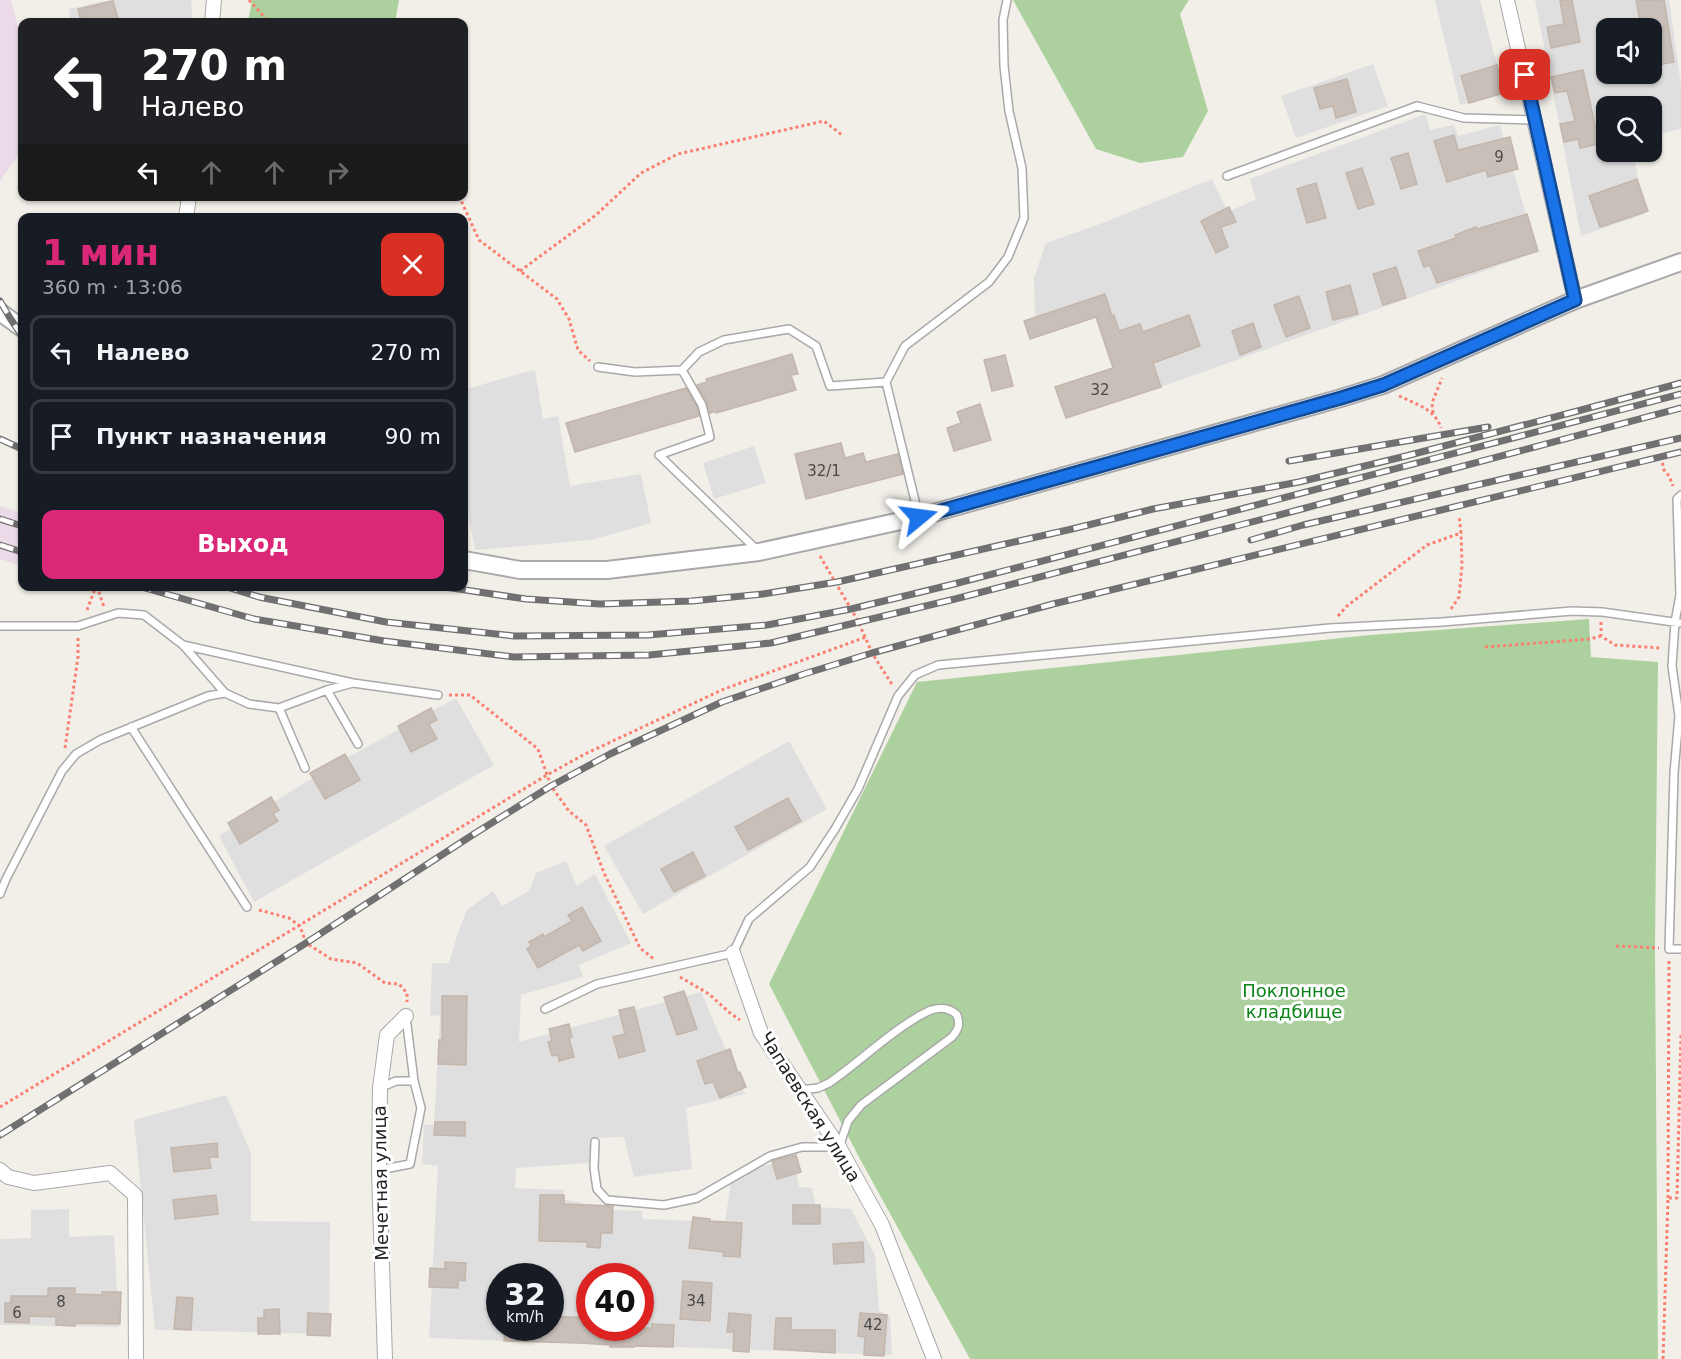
<!DOCTYPE html>
<html lang="ru">
<head>
<meta charset="utf-8">
<style>
  :root { --surface:#171b24; --page:#20242c; --text:#f1f3f6; --muted:#9ea1a6; --line:#363941; --accent:#db2777 }
  body { margin:0; font-family:"DejaVu Sans",sans-serif; background:var(--page); color:var(--text); height:100vh; display:flex; flex-direction:column; font-size:22px; white-space:nowrap }
  * { box-sizing:border-box; margin:0 }
  p { font-size:20px; color:var(--muted) }
  .icon { flex:none; width:33px; height:33px; fill:none; stroke:currentColor; stroke-width:2; stroke-linecap:round; stroke-linejoin:round }
  .map { position:relative; flex:1; overflow:hidden }
  .panel { position:absolute; left:18px; top:213px; width:450px; height:378px; display:flex; flex-direction:column; background:var(--surface); border-radius:12px; box-shadow:0 2px 4px #0004 }
  .panel>* { flex:none }
  .banner { position:absolute; left:18px; top:18px; width:450px; height:183px; border-radius:12px; box-shadow:0 2px 4px #0004; background:#202124; color:#fff; overflow:hidden }
  .buttons { position:absolute; left:1596px; top:18px; display:grid; gap:12px }
  .buttons a { display:grid; place-items:center; width:66px; height:66px; border-radius:12px; background:var(--surface); box-shadow:0 2px 4px #0004; font-size:30px }
  .speed { position:absolute; left:486px; top:1263px; display:flex; gap:12px; font-size:30px; font-weight:700; text-align:center }
  .speed>* { display:grid; place-content:center; width:78px; height:78px; border-radius:50%; background:var(--surface); box-shadow:0 2px 4px #0004; line-height:1 }
  .speed small { font-size:15px; font-weight:400 }
  .speed .limit { border:9px solid #d22; background:#fff; color:#111 }
  .pin { position:absolute; display:grid; place-items:center; width:51px; height:51px; color:#fff; margin:-26px; border-radius:12px; box-shadow:0 3px 9px #0006 }
  .me { position:absolute; width:66px; margin:-33px; rotate:74deg; stroke-linejoin:round; filter:drop-shadow(0 0 4px #0008) }
  .turn { display:flex; align-items:center; gap:21px; height:126px; padding:0 24px; font-size:27px }
  .turn .icon { width:78px; height:78px; stroke-width:2.5 }
  .turn b { display:block; font-size:42px; line-height:51px }
  .lanes { display:flex; align-items:center; height:57px; padding:0 24px; background:#0003; justify-content:center; gap:30px; direction:ltr }
  .lanes .off { opacity:.35 }
  .round { display:grid; place-items:center; flex:none; width:63px; height:63px; border-radius:12px; background:var(--page) }
  .head { display:flex; align-items:center; justify-content:space-between; height:102px; padding:0 24px }
  h1 { font-size:36px; font-weight:800; line-height:45px; color:var(--accent) }
  .primary-button { display:flex; gap:12px; margin-top:auto; padding:12px 24px }
  .primary-button a { flex:1; height:69px; border-radius:12px; background:var(--accent); color:#fff; font-size:24px; font-weight:800; line-height:69px; text-align:center }
  ul { padding:0; list-style:none }
  li { display:flex; align-items:center; gap:18px; height:75px; margin:0 12px 9px; padding:0 12px; border:3px solid var(--line); border-radius:12px }
  li div { flex:1 }
  li b { display:block; font-size:22px }
  li em { font-style:normal }
  .map>svg:first-child { display:block }
  .residential { fill:#e0dfdf; fill-rule:evenodd }
  .industrial { fill:#ebdbe8 }
  .forest { fill:#add19e }
  .building { fill:#c7bfb8; stroke:#c4b6ab; stroke-width:1.5 }
  .lines { fill:none; stroke-linecap:round; stroke-linejoin:round }
  .service-casing { stroke:#a9a9a9; stroke-width:10 }
  .minor-casing { stroke:#a9a9a9; stroke-width:16 }
  .tertiary-casing { stroke:#a9a9a9; stroke-width:20 }
  .path { stroke:#fa8072; stroke-width:3; stroke-dasharray:3 3; stroke-linecap:butt }
  .service { stroke:#fff; stroke-width:7 }
  .minor { stroke:#fff; stroke-width:14 }
  .tertiary { stroke:#fff; stroke-width:16 }
  .rail-casing { stroke:#707070; stroke-width:7 }
  .rail { stroke:#fff; stroke-width:4.5; stroke-dasharray:14; stroke-linecap:butt }
  .route-casing { stroke:#114b97; stroke-width:15 }
  .route { stroke:#1a73e8; stroke-width:10 }
  .labels { text-anchor:middle; stroke-width:6; stroke-linejoin:round; paint-order:stroke }
  .number-label { font-size:15px; fill:#4b4948 }
  .park-label { font-size:18px; fill:#0c8416; stroke:#fff }
  .street-label { font-size:18px; fill:#222; stroke:#fff }
</style>
</head>
<body>
<div class="map">
<svg width="1681" height="1359" viewBox="0 0 1681 1359">
  <rect width="100%" height="100%" fill="#f2efe9"/>
  <path class="residential" d="M110 0H191L193 22H71L69 9Z
    M1435 0H1480L1504 93 1460 105Z
    M1535 0H1669L1681 85V129L1652 135V106H1606V152H1633L1645 214 1581 236ZM1606 28H1652V74H1606Z
    M1373 64 1388 106 1296 138 1281 96Z
    M1426 114 1430 130 1454 125 1458 136 1500 125 1537 252 1161 387 1140 324 1119 331 1114 315 1112 316 1104 294 1035 317 1034 278 1046 243 1100 224 1212 179 1228 212 1256 199 1250 179Z
    M535 370 543 419 558 416 570 486 641 474 651 523 591 540 475 550 464 493V459L467 457 464 444V390L521 373Z
    M754 446 766 483 714 499 703 463Z
    M456 698 494 765 254 902 219 836 325 770Z
    M789 741 827 809 643 914 604 846Z
    M566 861 577 886 595 874 631 943 579 965 583 977 521 995 519 1042 701 992 745 1094 686 1108 692 1169 634 1177 624 1137 591 1138 589 1163 516 1168 515 1188 564 1190V1200L581 1202 592 1209 642 1211 643 1219 725 1222 731 1181 755 1167 794 1160 799 1187 812 1188 816 1207 851 1209 875 1255 879 1311 890 1316 892 1355 429 1338 438 1166 422 1164 424 1125H434L440 1016 430 1015 432 963H449L458 932 467 910 493 891 502 906 529 891 536 873ZM500 1276H550V1328H500ZM590 1276H640V1328H590Z
    M226 1095 251 1153V1221L330 1222 329 1334 155 1330 134 1120Z
    M69 1209V1237L114 1235 119 1327 0 1325V1239L31 1238V1210Z"/>
  <path class="industrial" d="M0 0H11L22 41V150L0 181Z
    M0 506 22 513V566L0 559Z"/>
  <path class="forest" d="M252 0H399L395 22H248Z
    M1013 0H1189L1180 14 1208 111 1183 157 1140 163 1096 149Z
    M1589 619 1591 657 1658 662 1655 948 1658 1359H970L860 1159 769 984 917 682 1370 635Z"/>
  <path class="building" d="M1560 0H1572L1580 42 1551 48 1547 27 1564 24Z
    M1636 0H1664L1674 62 1652 66V28H1641Z
    M113 1 119 22H81L78 9Z
    M1497 65 1504 93 1469 103 1461 76Z
    M1583 70 1599 144 1580 148 1578 139 1564 142 1560 124 1575 121 1567 91 1555 93 1551 77Z
    M1347 79 1356 112 1336 118 1333 106 1320 109 1314 88Z
    M1454 135 1458 150 1510 137 1518 169 1488 177 1486 170 1447 182 1434 141Z
    M1408 153 1417 184 1401 189 1391 158Z
    M1362 168 1374 204 1358 209 1346 173Z
    M1637 179 1648 211 1600 227 1589 196Z
    M1316 183 1326 218 1307 223 1297 189Z
    M1229 207 1236 222 1221 227 1228 247 1216 253 1201 221Z
    M1527 214 1538 251 1437 283 1430 265 1424 267 1418 251 1456 238 1455 235 1476 227 1477 229Z
    M1396 267 1406 298 1383 305 1373 274Z
    M1350 285 1358 314 1333 320 1326 292Z
    M1105 294 1112 316 1114 315 1119 331 1140 324 1143 332 1189 315 1200 346 1153 363 1161 387 1066 418 1055 387 1113 368 1096 317 1030 339 1024 321Z
    M1299 296 1310 328 1286 337 1274 305Z
    M1253 323 1261 347 1240 355 1232 331Z
    M792 354 798 374 791 375 796 390 716 413V411L710 413 707 402 697 385 707 382 706 379Z
    M1005 355 1013 386 992 391 984 360Z
    M686 388 697 407 699 416 575 452 566 423Z
    M980 404 991 440 954 451 947 428 961 423 957 412Z
    M841 443 845 458 863 453 866 462 898 454 903 474 806 499 795 454Z
    M431 708 437 720 429 724 437 739 411 752 398 726Z
    M345 754 360 780 325 799 310 773Z
    M271 797 279 810 273 814 278 821 240 844 228 823Z
    M788 798 801 821 748 850 735 827Z
    M693 852 705 876 674 892 661 869Z
    M582 907 601 941 583 951 579 945 538 968 527 949 531 946 529 942 543 934 544 937 572 921 568 915Z
    M684 991 697 1029 677 1035 664 997Z
    M442 996H467L466 1065 438 1064 439 1040H442Z
    M634 1007 645 1051 619 1058 613 1037 625 1034 619 1010Z
    M569 1024 572 1037 569 1038 574 1057 559 1061 558 1055 552 1056 548 1042 552 1041 549 1029Z
    M730 1049 738 1073 740 1072 746 1087 720 1098 713 1082 705 1084 697 1061Z
    M435 1122H465V1136L434 1135Z
    M217 1143 218 1157H209L211 1168 174 1172 171 1148Z
    M796 1155 801 1172 777 1179 772 1161Z
    M216 1195 218 1214 175 1219 173 1200Z
    M540 1195H564V1204L613 1206 612 1233H601L600 1248 587 1247V1242L539 1241Z
    M793 1205H820V1224H793Z
    M693 1217 710 1219V1221L742 1223 740 1257 723 1256 724 1252 689 1248Z
    M863 1242 864 1262 834 1264 833 1244Z
    M445 1262 466 1263 465 1281 458 1280V1288L429 1287 430 1268 445 1269Z
    M683 1281 712 1283 710 1321 680 1319Z
    M48 1288H75V1294L102 1295V1292H121L120 1324 75 1323V1326L56 1325V1317L29 1316V1323L5 1322V1303H11V1296H48Z
    M177 1297 193 1298 191 1330 174 1329Z
    M279 1309 280 1334H258V1318H264V1310Z
    M308 1313 331 1314 330 1336 307 1335Z
    M729 1313 751 1315 749 1352 733 1351 734 1332H727Z
    M860 1313 887 1315 884 1356 864 1355 865 1337 858 1336Z
    M550 1316 590 1318V1328H652V1324L674 1325 673 1347 634 1346V1347H610V1345L580 1343 504 1341 505 1328H550Z
    M776 1318H791V1330H835V1353L774 1349Z"/>
  <g class="lines">
    <g class="service-casing">
      <path id="service" d="M1227 176 1417 106 1464 118 1534 120
        M598 367 635 372 682 370 699 352 724 340 789 329 816 346 830 386 886 382
        M682 370 702 405 710 437 659 455 757 550
        M1681 495 1677 499 1680 595 1675 622 1672 666 1679 716 1674 773 1669 949H1681
        M919 517 886 382 905 346 989 282 1008 257 1024 218 1022 168 1009 111 1004 66 1003 20 1007 0
        M0 626H78L118 613 144 615 183 645 225 693
        M183 645 353 683
        M327 690 358 744
        M279 708 327 690 353 683 438 695
        M131 727 247 907
        M0 894 6 879 62 771 76 754 100 740 208 696 225 693 249 704 279 708 305 768
        M545 1009 597 984 733 953 749 919 810 867 835 829 858 789 898 696 915 675 938 665 1330 628 1442 622 1572 611 1602 612 1681 623
        M380 1088 396 1081H414
        M595 1142 594 1168 597 1189 607 1200 664 1205 697 1198 770 1156 802 1147H839L848 1121 861 1105 952 1037C959 1029 960 1024 957 1015 950 1008 940 1007 931 1010 924 1013 917 1017 911 1021 882 1039 857 1064 829 1083L818 1088 800 1090
        M379 1170 410 1164 421 1108 414 1081 406 1017"/>
    </g>
    <g class="minor-casing">
      <path id="minor" d="M1507 0 1575 300
        M212 22 214 0
        M186 218 189 196
        M733 953 761 1033 839 1147 882 1225 934 1359
        M0 1170 8 1177 34 1183 110 1173 135 1195 136 1359
        M385 1359 379 1170 380 1088 387 1035 406 1016"/>
    </g>
    <g class="tertiary-casing">
      <path id="tertiary" d="M0 312 22 328
        M464 560 520 570H607L759 552 919 517 1341 398 1383 385 1575 300 1681 262"/>
    </g>
    <path class="path" d="M249 0 269 22
      M459 196 479 240 557 299 569 319 578 350 590 361
      M520 271 596 215 641 173 678 154 824 121 842 135
      M1399 396C1416 404 1435 409 1441 428
      M1433 413 1432 403 1442 378
      M1661 457 1664 470 1669 476 1673 486
      M820 556 858 621 872 653 893 686
      M97 586 104 607
      M1451 609 1459 597 1462 565 1461 533
      M87 610 96 586
      M1338 616 1347 606 1427 545 1461 533 1459 516
      M1601 622V636L1615 645 1661 648
      M1485 647 1590 639 1601 636
      M449 695H470L538 749 551 786 569 811 586 825 604 873 640 948 655 960
      M65 748 78 657V636
      M259 910 289 918 300 926 306 943 331 959 357 963 385 983 399 984 407 993V1002
      M1616 946 1659 948
      M680 977 709 994 730 1013 740 1020
      M0 1107 547 775 585 754 724 689 866 637
      M1668 1198 1669 960
      M1663 1359 1668 1198H1677L1681 1035"/>
    <use href="#service" class="service"/>
    <use href="#minor" class="minor"/>
    <use href="#tertiary" class="tertiary"/>
    <g class="rail-casing">
      <path id="rail" d="M0 301 10 318 22 336
        M0 439 22 449
        M1289 461 1488 427
        M0 519 22 526
        M1251 540 1303 525 1681 438
        M0 545 22 552
        M138 586 254 619 384 641 514 657 649 655 771 643 955 599 1298 510 1681 408
        M224 586 259 597 386 622 514 636 648 635 767 625 851 609 954 584 1681 394
        M438 586 526 599 600 604 692 601 763 594 837 582 1072 529 1153 509 1299 482 1406 456 1585 409 1681 383
        M0 1135 306 943 474 834 551 786 610 754 722 702 804 674 872 653 1053 604 1681 452"/>
    </g>
    <use href="#rail" class="rail"/>
  </g>
  <g class="lines">
    <g class="route-casing">
      <path id="route" d="M919 517 1341 398 1383 385 1575 300 1525 75"/>
    </g>
    <use href="#route" class="route"/>
  </g>
  <g class="labels">
    <g class="number-label">
      <text x="1499" y="162">9</text>
      <text x="1100" y="395">32</text>
      <text x="824" y="476">32/1</text>
      <text x="696" y="1306">34</text>
      <text x="61" y="1307">8</text>
      <text x="17" y="1318">6</text>
      <text x="873" y="1330">42</text>
    </g>
    <g class="park-label">
      <text x="1294" y="997">Поклонное<tspan x="1294" dy="21">кладбище</tspan></text>
    </g>
    <g class="street-label">
      <text transform="translate(810 1107) rotate(58)" y="6">Чапаевская улица</text>
      <text transform="translate(381 1183) rotate(-91)" y="6">Мечетная улица</text>
    </g>
  </g>
</svg>
<div class="buttons">
<a><svg class="icon" aria-label="sound" viewBox="0 0 24 24"><path d="M4 9h4l5-4v14l-5-4H4zM17 9q2 3 0 6"/></svg></a>
<a><svg class="icon" aria-label="search" viewBox="0 0 24 24"><circle cx="10" cy="10" r="6"/><path d="M15 15l6 6"/></svg></a>
</div>
<div class="speed"><div>32<small>km/h</small></div><div class="limit">40</div></div>
<div class="pin" style="left:1525px;top:75px;background:#d93025"><svg class="icon" aria-label="arrive" viewBox="0 0 24 24"><path d="M6 21V4h12l-3 4 3 4H6"/></svg></div>
<svg class="me" style="left:919px;top:517px" viewBox="-20 -20 40 40"><path d="M0-17L14 15 0 8-14 15z" fill="#1a73e8" stroke="#fff" stroke-width="4"/></svg>
<div class="banner">
<div class="turn"><svg class="icon" aria-label="left" viewBox="0 0 24 24"><path d="M17 20v-9H6M10 6l-5 5 5 5"/></svg><div><b>270 m</b>Налево</div></div>
<div class="lanes"><svg class="icon" aria-label="left" viewBox="0 0 24 24"><path d="M17 20v-9H6M10 6l-5 5 5 5"/></svg><svg class="icon off" aria-label="ahead" viewBox="0 0 24 24"><path d="M12 20V5M6 11l6-6 6 6"/></svg><svg class="icon off" aria-label="ahead" viewBox="0 0 24 24"><path d="M12 20V5M6 11l6-6 6 6"/></svg><svg class="icon off" aria-label="right" viewBox="0 0 24 24"><path d="M7 20v-9h11M14 6l5 5-5 5"/></svg></div>
</div>
<section class="panel">
<div class="head"><div><h1>1 мин</h1><p>360 m · 13:06</p></div><a class="round" style="background:#d93025;color:#fff"><svg class="icon" aria-label="close" viewBox="0 0 24 24"><path d="M6 6l12 12M18 6L6 18"/></svg></a></div>
<ul>
<li><svg class="icon" aria-label="left" viewBox="0 0 24 24"><path d="M17 20v-9H6M10 6l-5 5 5 5"/></svg><div><b>Налево</b></div><em>270 m</em></li>
<li><svg class="icon" aria-label="arrive" viewBox="0 0 24 24"><path d="M6 21V4h12l-3 4 3 4H6"/></svg><div><b>Пункт назначения</b></div><em>90 m</em></li>
</ul>
<div class="primary-button"><a>Выход</a></div>
</section>
</div>
</body>
</html>
